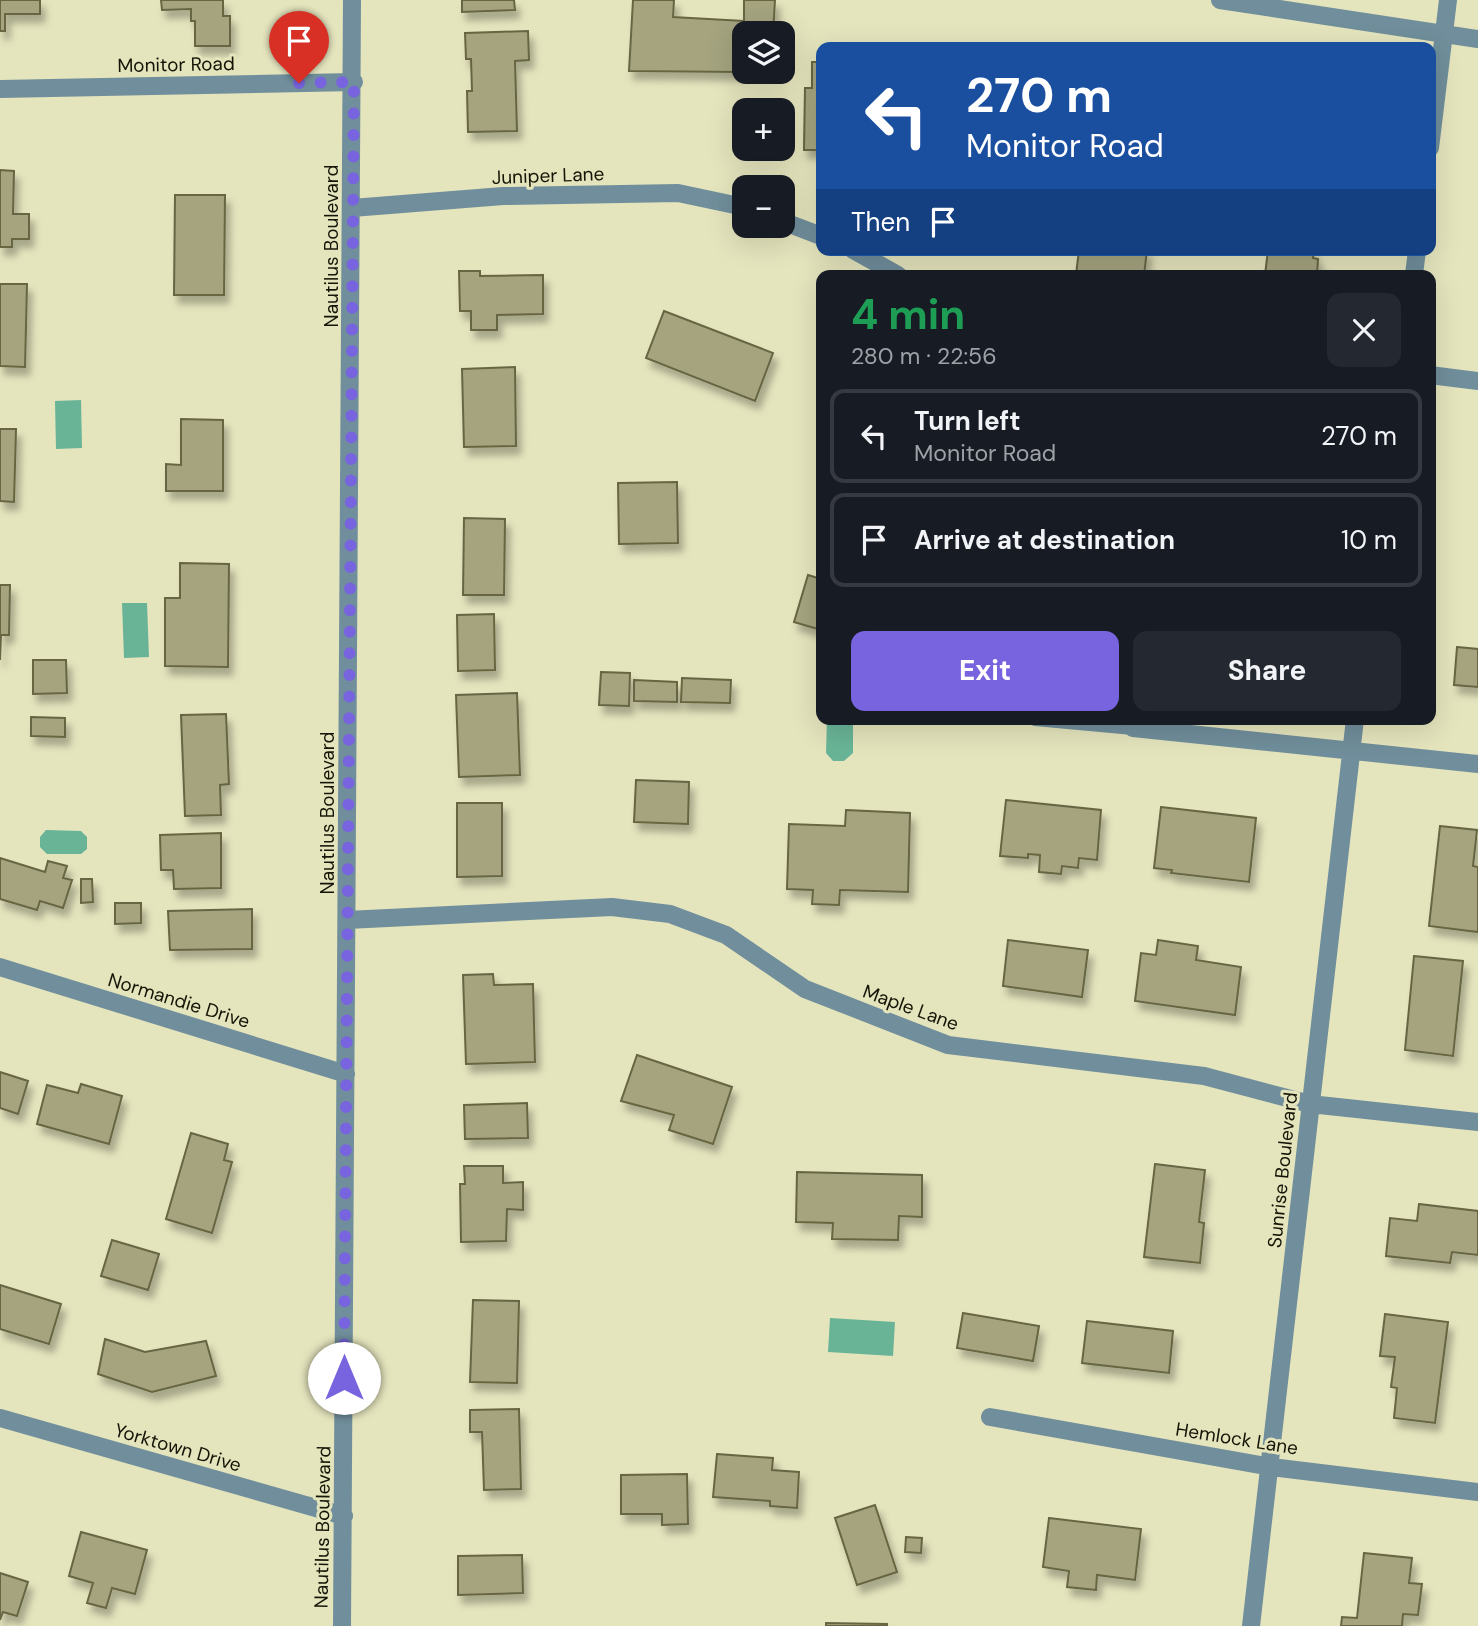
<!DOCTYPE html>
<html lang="en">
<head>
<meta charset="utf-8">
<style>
  :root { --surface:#171b24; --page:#242831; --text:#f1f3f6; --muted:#9ea1a6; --line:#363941; --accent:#7864df }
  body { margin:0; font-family:"DM Sans",sans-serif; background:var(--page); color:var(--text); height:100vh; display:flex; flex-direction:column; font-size:26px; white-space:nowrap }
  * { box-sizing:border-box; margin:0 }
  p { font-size:23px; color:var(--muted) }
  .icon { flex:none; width:38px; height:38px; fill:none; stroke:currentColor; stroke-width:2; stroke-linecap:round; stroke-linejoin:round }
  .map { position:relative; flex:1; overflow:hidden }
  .sheet { position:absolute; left:816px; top:270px; width:620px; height:455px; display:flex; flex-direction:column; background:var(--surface); border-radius:14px; box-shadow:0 7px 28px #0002 }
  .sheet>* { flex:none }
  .top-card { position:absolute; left:816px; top:42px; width:620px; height:214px; border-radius:14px; box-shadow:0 7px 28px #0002; background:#1a4fa0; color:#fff; overflow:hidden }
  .buttons { position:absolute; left:732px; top:21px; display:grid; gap:14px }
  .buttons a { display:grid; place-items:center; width:63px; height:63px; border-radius:14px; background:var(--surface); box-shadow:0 7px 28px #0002; font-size:35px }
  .pin { position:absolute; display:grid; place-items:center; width:60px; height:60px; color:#fff; margin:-72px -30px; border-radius:50% 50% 50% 0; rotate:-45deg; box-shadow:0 0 7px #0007 }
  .pin .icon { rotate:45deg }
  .me { position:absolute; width:77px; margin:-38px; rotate:0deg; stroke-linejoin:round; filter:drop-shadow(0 0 5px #0008) }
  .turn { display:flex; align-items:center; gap:24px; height:147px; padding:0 35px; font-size:32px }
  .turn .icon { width:91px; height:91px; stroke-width:2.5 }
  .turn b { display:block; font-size:49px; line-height:60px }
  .then { display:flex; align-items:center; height:66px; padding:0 35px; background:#0003; gap:14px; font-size:26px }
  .round { display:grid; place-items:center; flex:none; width:74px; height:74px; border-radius:14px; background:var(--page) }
  .summary { display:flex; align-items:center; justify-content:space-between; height:119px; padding:0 35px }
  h1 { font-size:42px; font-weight:700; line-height:52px; color:#1e9e55 }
  .primary-button { display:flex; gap:14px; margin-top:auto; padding:14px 35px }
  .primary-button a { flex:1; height:80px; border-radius:14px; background:var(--accent); color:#fff; font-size:28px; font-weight:700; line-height:80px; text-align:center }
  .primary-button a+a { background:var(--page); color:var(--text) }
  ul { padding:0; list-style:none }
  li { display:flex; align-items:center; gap:21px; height:94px; margin:0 14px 10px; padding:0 21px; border:4px solid var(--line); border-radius:14px }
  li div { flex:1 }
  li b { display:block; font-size:26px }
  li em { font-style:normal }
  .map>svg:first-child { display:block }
  .water { fill:#69b497 }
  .building { fill:#a5a47f; stroke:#676643; stroke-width:2; filter:url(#shadow) }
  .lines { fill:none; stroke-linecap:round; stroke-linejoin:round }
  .service { stroke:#708e9b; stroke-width:14 }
  .minor { stroke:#708e9b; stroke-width:18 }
  .route { stroke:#7864df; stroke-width:12; stroke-dasharray:0 21.6 }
  .labels { text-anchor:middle; stroke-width:6; stroke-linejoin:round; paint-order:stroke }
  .street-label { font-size:19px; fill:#151507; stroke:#e4e4bd }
</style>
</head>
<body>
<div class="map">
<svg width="1478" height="1626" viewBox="0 0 1478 1626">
  <defs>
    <filter id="shadow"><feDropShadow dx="4.5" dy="8" stdDeviation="3.5" flood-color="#0004"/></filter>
  </defs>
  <rect width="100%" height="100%" fill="#e4e4bd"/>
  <path class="water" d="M81 400 82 448 56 449 55 401Z
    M122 603H147L149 657 124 658Z
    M827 719H853V753L844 761H833L826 753Z
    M46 830 81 831 87 837V849L81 854H47L40 847V837Z
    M830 1318 895 1322 893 1356 828 1352Z"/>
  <path class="building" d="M0 0H40V14H5V31H0Z
    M161 0H223V16H230V46H195V21H191V9L162 10Z
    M462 0H514L515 10 462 12Z
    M633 0H674L673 17 744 21V0H775L773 33H744L741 72 629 71Z
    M528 31 529 60 515 61 517 131 468 132 467 91H472L471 59H466L465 33Z
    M812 62H821V150H804L805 88H812Z
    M0 170 14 171 13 214H29V239H12V247H0Z
    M175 195H225L224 295H174Z
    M1079 250H1147L1144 275H1076Z
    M1268 250H1314L1313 258 1318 259 1317 275H1265Z
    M459 271H480V276L543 275V314L497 315V330H471V311H460Z
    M0 284H27L25 367 0 366Z
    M664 311 773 353 755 401 646 358Z
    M515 367 516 446 464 447 462 369Z
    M181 419 223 420V491H166V464L181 465Z
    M0 429H16L14 502 0 501Z
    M677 482 678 543 619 544 618 483Z
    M464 518 505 519 504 595H463Z
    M180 563 229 564 228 667 165 666V598H180Z
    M808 575 821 579V630L794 622Z
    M0 585H10L9 635H1L0 660Z
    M494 614 495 670 458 671 457 615Z
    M1457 647 1478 649V687L1454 685Z
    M33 660H66L67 693 33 694Z
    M601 672 630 673 629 706 599 705Z
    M682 678 731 680 730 703 681 702Z
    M634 680 677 682V702L634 701Z
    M517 693 520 775 459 777 456 695Z
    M226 714 229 784 220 785 221 815 185 816 181 715Z
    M31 717 65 718V737L31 736Z
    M636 780 689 782 688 824 634 822Z
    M1006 800 1101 810 1097 860 1079 858 1078 868 1062 866 1061 874 1039 872 1040 855 1028 854V858L1000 856Z
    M457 803H502V876L457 877Z
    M1161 807 1256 818 1249 882 1171 873 1172 870 1154 868Z
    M846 810 910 813 908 892 840 890 839 905 812 904 813 890 787 889 789 824 845 826Z
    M1440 826 1477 830 1473 866 1478 867V932L1429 926Z
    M221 833V888L174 889 173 870H161L160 835Z
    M0 858 45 872 48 861 67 866 63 878 72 880 63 908 40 901 37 910 0 899Z
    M81 879H92L93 902 81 903Z
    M115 903H141V923L115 924Z
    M252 909V949L170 950 168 911Z
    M1008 940 1088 950 1082 997 1003 986Z
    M1158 940 1198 946 1196 960 1241 967 1235 1015 1135 1001 1141 953 1156 955Z
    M1414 956 1463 961 1453 1056 1405 1050Z
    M493 974 494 985 533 984 535 1062 466 1064 463 975Z
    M637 1055 732 1087 713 1144 669 1130 674 1115 621 1101Z
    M0 1072 28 1081 18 1114 0 1108Z
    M81 1084 122 1096 109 1144 37 1124 47 1085 78 1093Z
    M527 1103 528 1138 465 1139 464 1105Z
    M191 1133 228 1144 224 1160 232 1162 212 1233 166 1219Z
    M1155 1164 1205 1170 1199 1222 1204 1223 1200 1263 1144 1257Z
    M464 1166H503V1183L523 1182V1210L507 1209 506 1241 461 1242 460 1184H465Z
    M797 1172 922 1175V1217L899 1216 898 1240 832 1239 833 1223 796 1222Z
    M1419 1204 1478 1211V1255L1452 1252 1450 1263 1386 1256 1390 1218 1417 1221Z
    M112 1240 159 1254 148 1290 101 1276Z
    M0 1285 61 1304 49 1344 0 1329Z
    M473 1300 519 1301 517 1383 470 1382Z
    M963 1313 1039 1326 1033 1361 957 1348Z
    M1385 1314 1448 1322 1435 1423 1394 1418 1397 1388 1391 1387 1395 1357 1380 1356Z
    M1087 1321 1173 1331 1169 1373 1082 1363Z
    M105 1339 145 1352 206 1341 216 1376 152 1392 98 1374Z
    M519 1409 521 1489 484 1490 482 1432H470V1410Z
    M717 1454 773 1458 772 1470 799 1472 797 1508 770 1506V1501L713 1497Z
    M687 1474 688 1524 662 1525V1514H621V1475Z
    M875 1505 897 1572 857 1585 835 1518Z
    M1049 1518 1141 1529 1135 1580 1097 1575 1096 1590 1067 1587 1069 1571 1043 1567Z
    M81 1532 147 1550 135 1594 112 1588 106 1608 87 1603 93 1583 69 1576Z
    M906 1537 922 1538 921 1553 905 1552Z
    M1364 1553 1412 1558 1409 1583 1422 1584 1418 1615 1403 1614 1402 1626H1341L1342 1617 1357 1618Z
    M522 1555 523 1593 458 1595V1556Z
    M0 1573 28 1582 17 1616 3 1612 0 1620Z
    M826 1623 887 1624V1626H826Z"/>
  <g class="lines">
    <path class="service" d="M1035 719 1133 728"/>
    <path class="minor" d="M1220 0 1478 39
      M0 89 354 82
      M1430 148 1448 0
      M352 208 503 196 678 193 744 207
      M782 221 821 236
      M853 250 898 275
      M1414 275 1417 250
      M1430 375 1478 381
      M1133 728 1478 764
      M347 920 612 907 670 914 726 935 805 989 948 1045 1204 1076 1310 1104 1478 1122
      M0 967 346 1074
      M990 1417 1271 1467 1478 1492
      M0 1418 344 1516
      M342 1626 352 0
      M1251 1626 1355 719"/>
  </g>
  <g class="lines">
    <path class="route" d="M299 83 354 82 344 1378"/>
  </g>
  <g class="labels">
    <g class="street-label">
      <text transform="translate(176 64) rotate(-1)" y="7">Monitor Road</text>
      <text transform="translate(548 175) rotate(-2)" y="7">Juniper Lane</text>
      <text transform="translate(331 246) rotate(-90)" y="7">Nautilus Boulevard</text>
      <text transform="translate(327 813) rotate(-90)" y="7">Nautilus Boulevard</text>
      <text transform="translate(179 1000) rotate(17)" y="7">Normandie Drive</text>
      <text transform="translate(911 1007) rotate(20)" y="7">Maple Lane</text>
      <text transform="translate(1282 1170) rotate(-84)" y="7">Sunrise Boulevard</text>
      <text transform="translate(1237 1438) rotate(9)" y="7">Hemlock Lane</text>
      <text transform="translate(178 1447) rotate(16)" y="7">Yorktown Drive</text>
      <text transform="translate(322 1527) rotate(-89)" y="7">Nautilus Boulevard</text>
    </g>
  </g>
</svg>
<div class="buttons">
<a><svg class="icon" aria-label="layers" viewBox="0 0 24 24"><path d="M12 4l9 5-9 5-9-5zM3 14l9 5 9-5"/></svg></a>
<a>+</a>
<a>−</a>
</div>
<div class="pin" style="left:299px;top:83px;background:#d93025"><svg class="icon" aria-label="arrive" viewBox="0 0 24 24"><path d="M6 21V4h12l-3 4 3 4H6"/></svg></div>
<svg class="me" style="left:344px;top:1378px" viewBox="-20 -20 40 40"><circle r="19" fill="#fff"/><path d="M0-13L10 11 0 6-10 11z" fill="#7864df"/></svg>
<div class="top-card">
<div class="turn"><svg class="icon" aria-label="left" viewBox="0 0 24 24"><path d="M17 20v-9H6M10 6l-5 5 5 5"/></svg><div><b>270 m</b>Monitor Road</div></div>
<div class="then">Then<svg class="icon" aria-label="arrive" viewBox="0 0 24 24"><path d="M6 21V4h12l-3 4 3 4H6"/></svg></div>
</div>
<section class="sheet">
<div class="summary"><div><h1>4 min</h1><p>280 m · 22:56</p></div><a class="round"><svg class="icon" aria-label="close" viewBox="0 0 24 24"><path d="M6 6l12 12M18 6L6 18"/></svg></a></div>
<ul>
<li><svg class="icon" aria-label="left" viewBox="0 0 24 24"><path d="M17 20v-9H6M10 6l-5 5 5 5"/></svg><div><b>Turn left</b><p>Monitor Road</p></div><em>270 m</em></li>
<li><svg class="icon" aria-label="arrive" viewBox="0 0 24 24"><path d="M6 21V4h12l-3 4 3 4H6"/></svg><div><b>Arrive at destination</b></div><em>10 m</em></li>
</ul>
<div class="primary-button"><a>Exit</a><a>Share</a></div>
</section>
</div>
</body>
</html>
